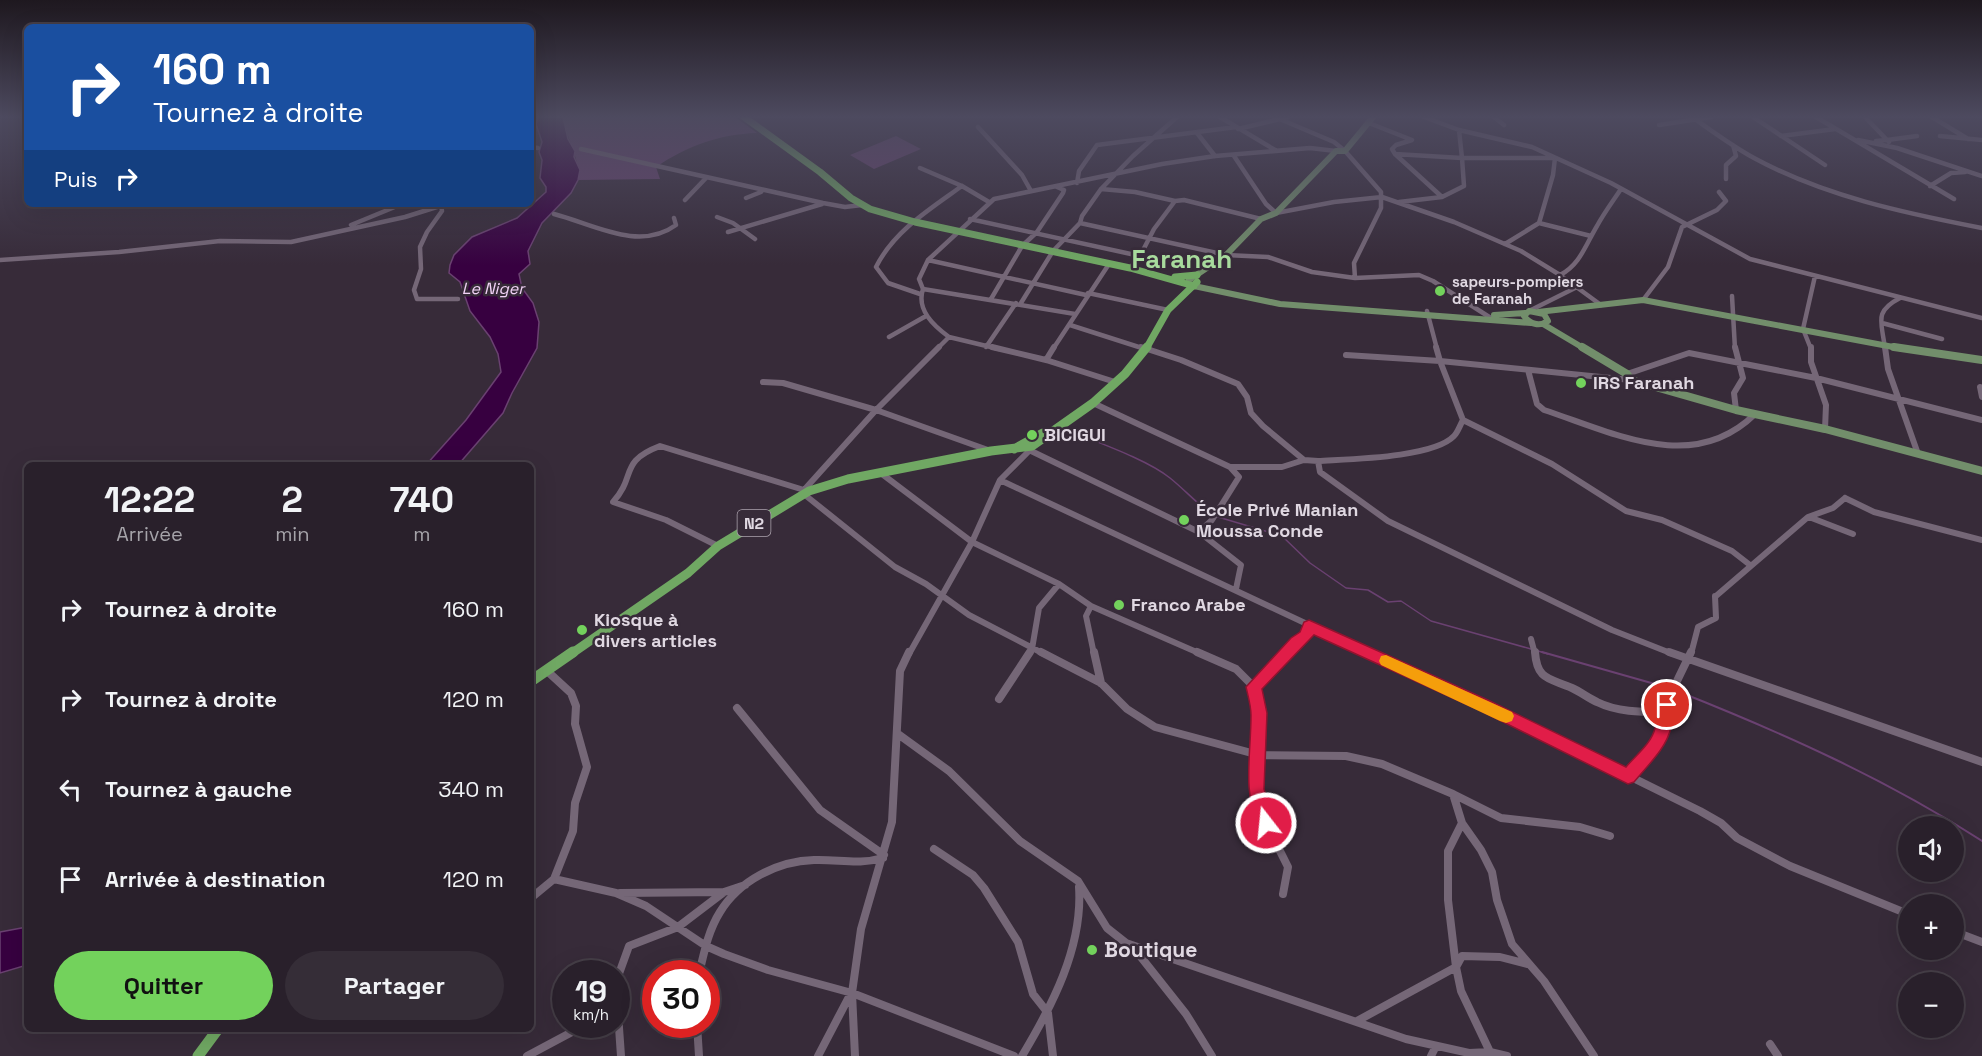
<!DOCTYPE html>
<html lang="fr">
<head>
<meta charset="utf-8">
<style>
  :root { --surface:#29202b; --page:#352d37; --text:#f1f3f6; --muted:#a5a3a9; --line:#453e47; --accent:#73d25c }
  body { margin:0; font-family:"Space Grotesk",sans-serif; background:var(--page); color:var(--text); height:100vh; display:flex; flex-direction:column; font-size:22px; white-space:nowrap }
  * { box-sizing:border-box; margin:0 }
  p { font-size:20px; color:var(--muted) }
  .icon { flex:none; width:33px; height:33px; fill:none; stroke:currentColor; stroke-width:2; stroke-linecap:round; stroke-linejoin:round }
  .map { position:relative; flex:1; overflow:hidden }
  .panel { position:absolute; left:24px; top:462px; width:510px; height:570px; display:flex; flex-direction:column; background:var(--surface); border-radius:9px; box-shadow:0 6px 24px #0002,0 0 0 2px var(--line) }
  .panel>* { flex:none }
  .hud { position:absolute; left:24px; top:24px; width:510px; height:183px; border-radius:9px; box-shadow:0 6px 24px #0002,0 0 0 2px var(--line); background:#1a4fa0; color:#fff; overflow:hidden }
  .tools { position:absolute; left:1898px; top:816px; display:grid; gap:12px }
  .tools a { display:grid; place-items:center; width:66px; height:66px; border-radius:50%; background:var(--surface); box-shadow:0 6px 24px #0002,0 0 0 2px var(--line); font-size:30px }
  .speed { position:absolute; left:552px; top:960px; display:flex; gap:12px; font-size:30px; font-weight:700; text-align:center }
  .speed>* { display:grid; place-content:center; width:78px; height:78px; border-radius:50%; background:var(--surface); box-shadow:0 6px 24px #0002,0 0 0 2px var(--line); line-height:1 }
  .speed small { font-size:15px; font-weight:400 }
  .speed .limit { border:9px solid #d22; background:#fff; color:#111 }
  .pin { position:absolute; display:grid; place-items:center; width:51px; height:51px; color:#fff; margin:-26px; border:3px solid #fff; border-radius:50%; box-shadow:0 2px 6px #0007 }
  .me { position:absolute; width:66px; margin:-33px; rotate:344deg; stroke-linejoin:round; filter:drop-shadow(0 0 4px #0008) }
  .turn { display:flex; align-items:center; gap:21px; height:126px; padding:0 30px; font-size:27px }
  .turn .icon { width:78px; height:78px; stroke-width:2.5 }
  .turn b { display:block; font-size:42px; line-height:51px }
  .then { display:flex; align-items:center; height:57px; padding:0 30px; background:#0003; gap:12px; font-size:22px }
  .eta { display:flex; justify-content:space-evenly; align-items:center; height:102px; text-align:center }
  .eta b { font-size:36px; font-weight:700; line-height:42px }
  .primary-button { display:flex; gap:12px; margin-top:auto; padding:12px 30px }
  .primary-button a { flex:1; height:69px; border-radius:36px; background:var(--accent); color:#111; font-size:24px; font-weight:700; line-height:69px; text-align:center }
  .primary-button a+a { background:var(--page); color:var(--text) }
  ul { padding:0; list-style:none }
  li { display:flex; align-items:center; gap:18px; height:90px; padding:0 30px }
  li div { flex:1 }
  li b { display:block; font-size:22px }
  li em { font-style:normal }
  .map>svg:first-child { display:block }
  .green { fill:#67416d }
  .water { fill:#370040; stroke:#6a4171; stroke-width:1.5 }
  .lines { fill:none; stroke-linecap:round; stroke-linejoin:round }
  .stream-far1 { stroke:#6a4171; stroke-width:1.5 }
  .stream { stroke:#6a4171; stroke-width:2 }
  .minor-far2 { stroke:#756777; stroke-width:4.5 }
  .minor-far1 { stroke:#756777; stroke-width:6 }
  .minor { stroke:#756777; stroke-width:8 }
  .major-far1 { stroke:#728e6b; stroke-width:6 }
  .major { stroke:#728e6b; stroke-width:8 }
  .highway-far2 { stroke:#70a863; stroke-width:7 }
  .highway-far1 { stroke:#70a863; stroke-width:9 }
  .highway { stroke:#70a863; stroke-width:11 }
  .route { fill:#e11d48; stroke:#92132f; stroke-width:1.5 }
  .slow { fill:#f59e0b }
  .poi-dot { fill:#73d25c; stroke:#372b39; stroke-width:2 }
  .labels { text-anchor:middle; stroke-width:5; stroke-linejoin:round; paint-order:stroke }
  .far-poi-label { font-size:15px; font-weight:bold; fill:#e0d8e2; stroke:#372b39; text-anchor:start }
  .far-water-label { font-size:16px; font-style:italic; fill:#f1d2f6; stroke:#372b39 }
  .shield { fill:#372b39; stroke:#ada4af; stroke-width:1.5 }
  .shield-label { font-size:16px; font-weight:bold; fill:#e0d8e2 }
  .poi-label { font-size:18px; font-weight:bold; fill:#e0d8e2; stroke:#372b39; text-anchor:start }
  .near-poi-label { font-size:21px; font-weight:bold; fill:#e0d8e2; stroke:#372b39; text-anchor:start }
  .far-town-label { font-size:26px; font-weight:bold; fill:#a8db9d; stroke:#372b39 }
</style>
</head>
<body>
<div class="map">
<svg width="1982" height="1056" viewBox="0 0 1982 1056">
  <rect width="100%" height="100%" fill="#372b39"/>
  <path class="green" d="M563 117H735L757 133C720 134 687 146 656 167L660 179 578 180C581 160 566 138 563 117Z
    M896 136 921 149 874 169 850 155Z"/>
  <path class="water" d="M538 117H563L568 139 575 151 574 157 580 170 578 180 571 193 542 223 528 251 530 264 519 274 522 288 533 303 539 322 537 348 512 393 503 413 458 465H426L466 420 501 372 498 354 490 337 470 311 460 282 449 273 450 265 454 255 472 237 517 218 546 192V187L540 178 542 160 539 152 542 142 536 124Z
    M27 927V965L0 973V932Z"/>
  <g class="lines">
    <path class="stream-far1" d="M1080 435C1105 445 1149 461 1170 478 1185 490 1197 504 1213 515
      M1218 517 1282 536 1310 563 1346 588 1368 590 1388 602 1401 601 1431 621 1531 649
      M1538 651 1548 654"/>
    <path class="stream" d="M1542 652 1669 688
      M1677 691C1783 733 1886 779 1982 841"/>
    <path class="minor-far2" d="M1220 117 1275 150
      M1275 117 1334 142 1345 151 1381 192V208L1354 263 1355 278
      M1424 117 1459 130 1532 147 1611 183 1750 259 1982 318
      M1494 117 1504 125
      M1692 117C1712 131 1732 146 1754 158 1824 196 1904 213 1982 228
      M1753 117 1825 165
      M1816 117 1954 199
      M1865 117 1887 140 1876 141
      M1932 117 1968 139
      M1369 123 1412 140 1396 145 1392 149 1395 154
      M1659 125 1711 117
      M978 127 1022 175 1031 191
      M1238 129 1288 117
      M1459 130 1462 158
      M1197 133 1215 156
      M1781 136 1835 129
      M1940 136 1982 140
      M1858 140 1897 148 1982 176
      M1889 142 1887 140 1917 136
      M531 147 538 148
      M581 149 823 203 845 207 862 205
      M1395 154 1462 158 1464 186 1442 197Z
      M1234 156 1266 204 1276 213 1334 202 1382 197 1454 222 1521 251 1560 275 1601 305
      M1462 158H1555L1553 175 1539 223 1505 244
      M920 168 962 186 989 202
      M1726 179V165L1736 156 1733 145
      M1077 183 1079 171 1097 145 1236 127
      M1930 186 1951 173 1965 172
      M1101 189 1135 192 1175 201
      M746 198 761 192
      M685 200 706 178
      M1399 202 1442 197
      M441 204 442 211 427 232 420 247 421 269 414 290 417 299H458
      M554 214C593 224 639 252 676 225L674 218
      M717 217 733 223 755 239
      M970 219 1140 256
      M1080 223 1226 255 1268 257 1312 272 1355 278 1419 275 1433 281 1494 320
      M1539 223 1591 236
      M351 225 402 204
      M728 232 822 204
      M0 260 119 252 220 241 291 242 405 217 440 206
      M928 260 1086 295
      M1130 268 1140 256 1154 229 1175 201 1184 200 1261 219
      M1560 275C1580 265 1586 244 1597 226 1604 213 1613 201 1621 189
      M923 289 1075 314
      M1088 293 1168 310
      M920 294 888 283 876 267C894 231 930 209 962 186
      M1732 296 1735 349
      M991 299 1022 246 1037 232 1063 193 1064 190 1057 187
      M1643 300 1668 267 1682 227 1717 210 1726 201 1719 192
      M1021 303 1053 251 1080 223 1082 216 1101 189 1133 156 1177 117
      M1427 311 1437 349
      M1529 311 1575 288
      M1882 323 1942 339
      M1070 325 1145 349
      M889 337 926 316
      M949 337 999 349
      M986 347 1016 303
      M937 349 949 337C934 326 916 310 923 289L919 279 928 260 994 199 1162 164 1215 156 1310 148 1336 151
      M1053 349 1109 264
      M1811 349 1803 329 1815 276
      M1885 349C1882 322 1873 312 1900 298"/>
    <path class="minor-far1" d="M992 347 1046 360 1115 382
      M1141 347 1181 360 1238 384 1247 397 1251 413 1263 426 1304 460 1318 461C1349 459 1433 458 1454 436 1458 432 1460 425 1463 420L1440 361 1631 380
      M1735 347 1743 378 1734 393 1736 410
      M1811 347V362L1826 405 1825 429
      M1885 347 1888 369 1918 454
      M1346 355 1440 361 1436 347
      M1046 360 1054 347
      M1528 370 1537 404 1544 410C1614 433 1693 475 1755 414
      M1627 374 1689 353 1816 378 1982 420
      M763 382 783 383 876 410 988 450
      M1980 387 1982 397
      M1093 403 1230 467 1239 477 1212 520 1199 532
      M1463 420 1552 464 1626 511 1662 520 1732 551 1750 565
      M1027 449 1199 532 1241 565 1236 589
      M1318 461 1320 472 1388 521 1612 630 1673 654
      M1230 467H1282L1304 460
      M882 474 972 542 1059 584 1091 606 1201 654
      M1000 480 1371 654
      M804 490 876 410 939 347
      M1845 498 1874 512 1982 540
      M1809 517 1853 534
      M718 546 666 520 613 502C637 476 618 462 660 446L804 490 805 495 895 567 926 584 969 615 1044 654
      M1716 596 1808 517 1833 508 1845 498
      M1091 606 1086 616 1094 654
      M1531 639 1535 654
      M909 654 972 542 1000 480 1030 450
      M1029 654 1032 649 1039 608 1059 584
      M1286 654 1307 635 1309 626
      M1691 654 1698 627 1716 618 1715 596"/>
    <path class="minor" d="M1041 652 1101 683 1127 709 1155 727 1259 755 1346 756 1382 764 1453 794 1501 818 1580 827 1610 836
      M1094 652 1101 683
      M1197 652 1236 669 1254 687
      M1367 652 1485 705 1700 811 1721 823 1737 838 1790 866 1908 914
      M1535 652C1537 681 1550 678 1572 688 1581 692 1588 698 1597 702 1617 712 1640 712 1662 712L1691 652
      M1669 652 1982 762
      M546 670 571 693 576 706 575 724 587 767 575 803 573 831 554 879
      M999 699 1030 652
      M737 708 820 810 884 855
      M898 734 949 771 1020 841 1078 881 1107 928 1126 943 1406 1039 1469 1053 1490 1052 1507 1056
      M1628 776C1645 755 1662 741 1662 712
      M1453 794 1462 823 1481 850 1492 872 1497 900 1512 944 1544 981 1594 1056
      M1462 823 1448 851V900L1456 967 1461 991 1491 1054
      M934 849 973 875 984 888 1018 942 1033 994 1048 1013 1053 1056
      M620 893 724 892
      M1283 894 1288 867 1266 823 1256 789 1259 713 1254 687 1287 652
      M531 898 554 879 616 893 646 906 706 946 724 954 768 970 852 993 1014 1056
      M1953 931 1982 942
      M1133 947 1186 1014 1212 1056
      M699 974C704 953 708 931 720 912 739 881 777 861 814 860 838 859 859 865 883 858
      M616 982 629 946 678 927 724 892 745 885
      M616 985 621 1056
      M1357 1021 1456 967 1462 956 1500 957 1527 964
      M697 1024 699 1056
      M1770 1044 1778 1056
      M527 1056 587 1024
      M818 1056 851 993
      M855 1056 852 993 861 929 892 822 900 671 909 652
      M1022 1056C1052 1006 1083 947 1079 887
      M1431 1056 1436 1046"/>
    <path class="major-far1" d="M1189 280 1226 255 1261 219 1276 213 1336 151H1345L1373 117
      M1194 286 1280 304 1531 323
      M1529 311 1544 314 1548 321C1539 327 1530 324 1524 316Z
      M1538 312 1643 300 1904 349
      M1494 315 1525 313
      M1543 324 1585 349"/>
    <path class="major" d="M1582 347 1627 374 1631 380 1736 410 1825 429 1982 471
      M1894 347 1982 360"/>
    <path class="highway-far2" d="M744 117 820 172 851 198 870 209 915 222 1130 268 1194 286
      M1175 277 1197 275
      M1146 349 1168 310 1197 282"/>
    <path class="highway-far1" d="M1014 449 1043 433
      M571 654 688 573 718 546 809 491 848 479 991 451 1032 446 1093 403 1125 374 1147 347"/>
    <path class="highway" d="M531 681 573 652
      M198 1056 218 1029"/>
  </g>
  <linearGradient id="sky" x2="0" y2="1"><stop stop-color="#1e181f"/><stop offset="0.44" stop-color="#4d4a5f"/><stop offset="1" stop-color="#4d4a5f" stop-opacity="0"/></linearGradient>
  <rect width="1982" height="265" fill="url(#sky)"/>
  <path class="route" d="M1309 620 1490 701 1626 767C1635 756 1652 743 1655 728 1658 715 1653 713 1662 700L1667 698 1673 700 1675 705C1670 715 1673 717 1671 727 1667 748 1647 766 1634 782L1628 784 1479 710 1314 635 1262 689 1267 713 1264 789 1274 823 1272 828 1266 831 1259 828C1242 790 1251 756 1251 715 1251 706 1248 696 1246 687L1291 638 1300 632 1304 622Z"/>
  <path class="slow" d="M1386 655 1512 712 1514 716 1512 721 1506 723 1500 721 1381 665 1379 661 1381 656Z"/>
  <g class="poi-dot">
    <circle cx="1440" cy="291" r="6"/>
    <circle cx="1581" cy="383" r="6"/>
    <circle cx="1032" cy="435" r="6"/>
    <circle cx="1184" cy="520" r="6"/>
    <circle cx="1119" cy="605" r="6"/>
    <circle cx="582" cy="630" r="6"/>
    <circle cx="1092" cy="950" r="6"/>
  </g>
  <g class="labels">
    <g class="far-poi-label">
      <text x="1452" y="287">sapeurs-pompiers<tspan x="1452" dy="17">de Faranah</tspan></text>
    </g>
    <g class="far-water-label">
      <text x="493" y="294">Le Niger</text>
    </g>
    <rect class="shield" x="737.5" y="510" width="33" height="26" rx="4.5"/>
    <g class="shield-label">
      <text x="754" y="529">N2</text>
    </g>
    <g class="poi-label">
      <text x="1593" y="389">IRS Faranah</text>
      <text x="1044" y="441">BICIGUI</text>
      <text x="1196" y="516">École Privé Manian<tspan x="1196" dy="21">Moussa Conde</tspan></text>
      <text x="1131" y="611">Franco Arabe</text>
      <text x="594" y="626">Kiosque à<tspan x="594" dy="21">divers articles</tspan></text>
    </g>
    <g class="near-poi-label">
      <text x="1104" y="957">Boutique</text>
    </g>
    <g class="far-town-label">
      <text x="1182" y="268">Faranah</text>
    </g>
  </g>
</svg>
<div class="tools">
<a><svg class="icon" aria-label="sound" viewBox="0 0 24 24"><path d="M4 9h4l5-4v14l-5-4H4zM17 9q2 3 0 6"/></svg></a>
<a>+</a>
<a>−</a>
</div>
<div class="speed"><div>19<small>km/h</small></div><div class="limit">30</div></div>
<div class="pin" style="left:1667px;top:705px;background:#d93025"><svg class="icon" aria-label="arrive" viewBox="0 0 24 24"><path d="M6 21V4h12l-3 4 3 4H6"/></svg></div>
<svg class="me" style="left:1266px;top:823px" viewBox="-20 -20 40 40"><circle r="17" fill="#e11d48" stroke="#fff" stroke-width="3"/><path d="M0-11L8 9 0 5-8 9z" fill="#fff"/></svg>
<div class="hud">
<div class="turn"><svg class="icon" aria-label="right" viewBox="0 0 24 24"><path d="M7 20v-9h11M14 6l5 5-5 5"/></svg><div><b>160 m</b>Tournez à droite</div></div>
<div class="then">Puis<svg class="icon" aria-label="right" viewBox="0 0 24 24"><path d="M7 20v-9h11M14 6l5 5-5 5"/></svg></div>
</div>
<section class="panel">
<div class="eta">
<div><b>12:22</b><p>Arrivée</p></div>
<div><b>2</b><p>min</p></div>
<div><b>740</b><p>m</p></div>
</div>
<ul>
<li><svg class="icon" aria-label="right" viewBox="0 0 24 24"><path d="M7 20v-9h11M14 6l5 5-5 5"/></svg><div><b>Tournez à droite</b></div><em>160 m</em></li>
<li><svg class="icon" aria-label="right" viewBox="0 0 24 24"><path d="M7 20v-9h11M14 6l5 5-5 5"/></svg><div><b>Tournez à droite</b></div><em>120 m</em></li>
<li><svg class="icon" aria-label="left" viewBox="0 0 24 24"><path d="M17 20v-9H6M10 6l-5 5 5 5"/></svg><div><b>Tournez à gauche</b></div><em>340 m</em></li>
<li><svg class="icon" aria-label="arrive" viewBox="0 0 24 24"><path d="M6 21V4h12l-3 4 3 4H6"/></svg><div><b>Arrivée à destination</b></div><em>120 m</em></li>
</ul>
<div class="primary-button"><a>Quitter</a><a>Partager</a></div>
</section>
</div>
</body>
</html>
